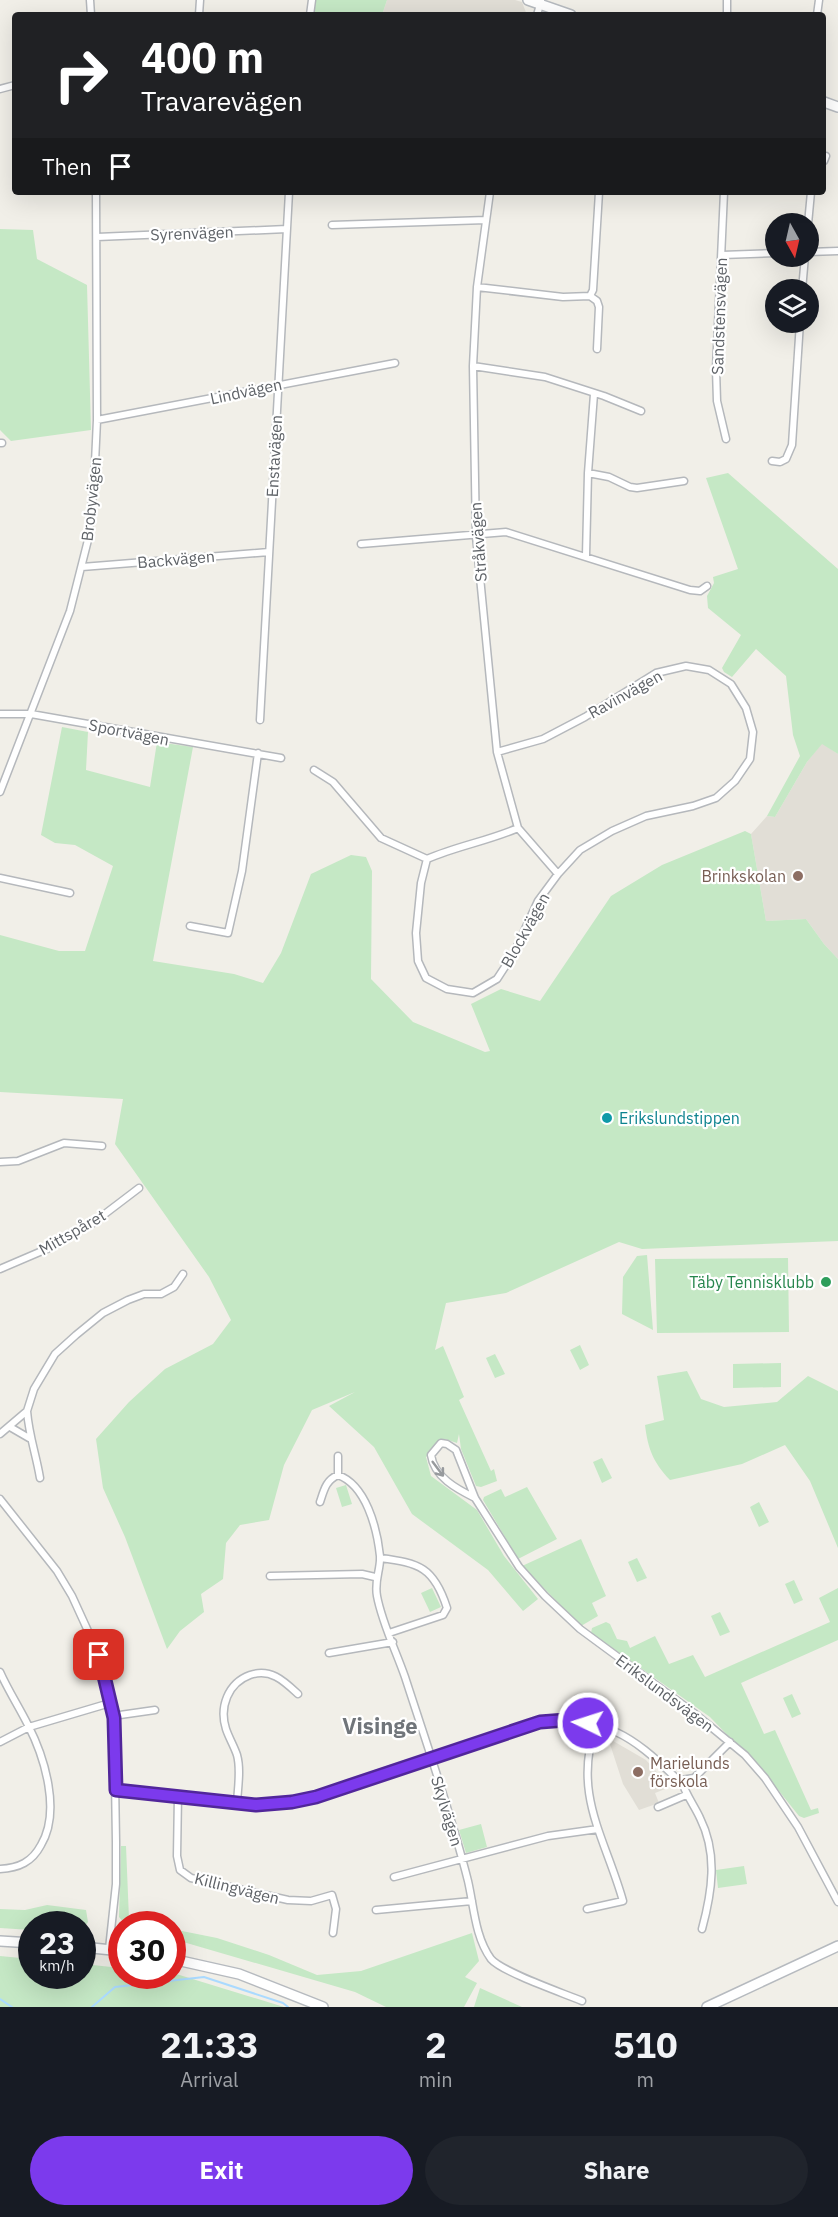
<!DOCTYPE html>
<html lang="en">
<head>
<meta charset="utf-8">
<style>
  :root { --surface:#171b24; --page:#20242c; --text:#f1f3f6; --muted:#9ea1a6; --accent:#7c3aed }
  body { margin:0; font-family:"IBM Plex Sans",sans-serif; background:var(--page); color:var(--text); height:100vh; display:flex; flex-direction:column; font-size:22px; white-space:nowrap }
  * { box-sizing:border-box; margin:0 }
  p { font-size:20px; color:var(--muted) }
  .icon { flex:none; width:33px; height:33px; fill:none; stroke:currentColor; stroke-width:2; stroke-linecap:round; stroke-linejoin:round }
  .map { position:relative; height:2007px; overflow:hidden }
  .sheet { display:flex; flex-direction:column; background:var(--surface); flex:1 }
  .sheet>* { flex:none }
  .banner { position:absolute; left:12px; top:12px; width:814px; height:183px; border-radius:6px; box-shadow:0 6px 24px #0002; background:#202124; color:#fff; overflow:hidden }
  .needle { width:39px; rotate:172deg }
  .fabs { position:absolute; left:765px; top:213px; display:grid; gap:12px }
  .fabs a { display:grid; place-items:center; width:54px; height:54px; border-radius:50%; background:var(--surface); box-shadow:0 6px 24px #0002; font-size:30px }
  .speed { position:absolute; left:18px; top:1911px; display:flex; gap:12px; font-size:30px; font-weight:700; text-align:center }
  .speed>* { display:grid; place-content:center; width:78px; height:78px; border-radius:50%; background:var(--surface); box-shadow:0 6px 24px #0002; line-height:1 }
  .speed small { font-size:15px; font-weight:400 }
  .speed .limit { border:9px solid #d22; background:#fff; color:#111 }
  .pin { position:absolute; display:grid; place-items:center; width:51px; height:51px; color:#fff; margin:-26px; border-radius:12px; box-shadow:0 3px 9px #0006 }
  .me { position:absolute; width:66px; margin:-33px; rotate:274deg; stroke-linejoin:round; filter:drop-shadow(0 0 4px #0008) }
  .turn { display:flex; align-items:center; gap:21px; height:126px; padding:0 30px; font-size:27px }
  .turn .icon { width:78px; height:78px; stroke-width:2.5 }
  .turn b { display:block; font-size:42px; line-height:51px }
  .then { display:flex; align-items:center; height:57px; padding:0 30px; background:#0003; gap:12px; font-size:22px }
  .eta { display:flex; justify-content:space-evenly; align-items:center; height:102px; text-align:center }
  .eta b { font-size:36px; font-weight:800; line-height:42px }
  .primary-button { display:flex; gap:12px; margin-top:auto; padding:12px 30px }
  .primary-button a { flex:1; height:69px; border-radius:36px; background:var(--accent); color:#fff; font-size:24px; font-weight:800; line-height:69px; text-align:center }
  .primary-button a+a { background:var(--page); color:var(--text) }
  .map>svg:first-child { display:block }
  .education { fill:#e1ded6 }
  .green { fill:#c5e8c5 }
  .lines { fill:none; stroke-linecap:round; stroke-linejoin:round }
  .stream { stroke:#aadaff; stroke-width:2 }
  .street-casing { stroke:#b5b8bc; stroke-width:9 }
  .secondary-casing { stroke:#b6babf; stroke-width:12 }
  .street { stroke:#fff; stroke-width:6 }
  .secondary { stroke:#fff; stroke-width:9 }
  .oneway { stroke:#979a9d }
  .route-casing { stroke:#51269a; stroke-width:15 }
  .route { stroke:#7c3aed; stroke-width:10 }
  .education-dot { fill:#8d6e63; stroke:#fff; stroke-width:2 }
  .culture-dot { fill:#0f9aa8; stroke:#fff; stroke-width:2 }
  .leisure-dot { fill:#2e9e5b; stroke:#fff; stroke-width:2 }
  .labels { text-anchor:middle; stroke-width:4.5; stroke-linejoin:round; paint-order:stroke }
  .street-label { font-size:16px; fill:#5f6368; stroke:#fff }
  .education-label { font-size:16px; fill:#785e54; stroke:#fff; text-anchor:end }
  .culture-label { font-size:16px; fill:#0d838f; stroke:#fff; text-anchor:start }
  .leisure-label { font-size:16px; fill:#27864d; stroke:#fff; text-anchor:end }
  .district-label { font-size:22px; font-weight:bold; fill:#70757a; stroke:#fff }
</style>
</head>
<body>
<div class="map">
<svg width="838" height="2007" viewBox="0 0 838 2007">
  <rect width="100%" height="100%" fill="#f1efe8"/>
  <path class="education" d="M387 0H515L522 2 527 15H382Z
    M822 743 838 754V959L824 944 806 919 766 921 751 834 767 816 775 817 807 762Z
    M608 1738 646 1760 670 1787 655 1793 659 1803 639 1810 623 1784Z"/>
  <path class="green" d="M315 0H387L382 15H312Z
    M0 229 33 230 37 259 87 285 91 430 11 441 0 430Z
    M728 473 838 569V754L822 744 807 762 775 817 767 816 800 756 793 735 786 676 756 649 732 677 724 672 722 668 741 635 708 608 707 596 714 583 713 577 738 569 706 478Z
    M62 727 88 732 86 770 150 787 157 742 193 747 153 961 234 974 263 983 281 953 311 874 351 855 366 857 372 871 371 979 413 1022 485 1052 490 1051 471 1004 501 989 540 1001 611 896 662 865 745 831 751 834 766 921 806 919 824 944 838 959V1241L642 1249 619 1242 506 1293 446 1303 435 1350 443 1346 464 1397 459 1400 491 1471 494 1469 497 1481 481 1487 476 1486 461 1449 459 1434 457 1443 445 1439 426 1457 431 1476 477 1510 504 1556 538 1599 523 1611 488 1570 412 1514 374 1447 329 1406 355 1392 312 1410 284 1465 269 1520 240 1525 226 1543 223 1579 201 1594 204 1612 180 1631 167 1649 125 1537 103 1488 96 1439 129 1402 165 1369 213 1344 231 1320 209 1277 115 1144 123 1099 0 1092V935L59 951H85L113 866 75 845 55 843 41 835Z
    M647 1255 653 1330 622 1314 623 1277 637 1256Z
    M788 1258 789 1332 657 1333 655 1259Z
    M580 1345 589 1365 580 1370 570 1350Z
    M495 1354 505 1374 495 1378 486 1358Z
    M781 1363V1387L733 1388V1364Z
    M687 1371 701 1399 724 1407 777 1402 808 1376 838 1391V1548L810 1481 785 1445 742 1464 670 1480C653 1462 648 1449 645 1425L664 1420 657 1376Z
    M602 1458 612 1478 602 1483 593 1462Z
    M346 1485 352 1504 342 1507 336 1488Z
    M527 1487 557 1539 518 1559 483 1500 484 1497 501 1489 505 1497Z
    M759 1502 769 1522 759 1527 750 1507Z
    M581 1539 606 1596 592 1603 598 1616 581 1626 522 1566Z
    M637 1558 647 1578 637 1582 628 1562Z
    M794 1580 803 1600 794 1604 785 1584Z
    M432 1588 441 1607 430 1612 421 1593Z
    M838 1588V1640L741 1683 764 1734 775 1730 811 1810 818 1808 819 1813 804 1818 799 1816 767 1776 710 1717 591 1633 592 1628 606 1622 610 1624 617 1639 627 1641 630 1648 655 1636 669 1664 693 1655 705 1677 830 1622 819 1598Z
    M720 1612 730 1632 720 1636 711 1616Z
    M792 1694 801 1714 792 1718 783 1698Z
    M481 1824 487 1847 466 1853 459 1830Z
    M121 1846H126L129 1919 152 1924H125L119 1917Z
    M744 1866 747 1884 718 1888 716 1870Z
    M47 1905 86 1910 88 1922 83 1929 82 1924H32L31 1930 0 1928V1909L25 1910Z
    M172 1929 217 1938 269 1955 317 1975 361 1971 472 1933 479 1961 465 1977 477 1983 464 2007H386L355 1992 173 1939Z
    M0 1956 31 1959 32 1976H82L83 1964 121 1968 122 1976H172L173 1973 284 2007H0Z
    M480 1988 522 2007H474Z"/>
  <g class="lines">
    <path class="stream" d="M0 1999 12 2007
      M92 2007 115 1987 204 1977 283 2003 288 2007"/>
    <g class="street-casing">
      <path id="street" d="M90 0 91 15
        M199 15 200 0
        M310 15 312 0
        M537 15 541 1
        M727 15V0
        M817 15 819 0
        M0 89 15 85
        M824 161 826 156
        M490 192 477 287 473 366 476 536 497 752 518 828 558 874
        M724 192 716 369 717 401 726 439
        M808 224 811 192
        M332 225 486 220
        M97 237 287 229
        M808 252 838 251
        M722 255 776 253
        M477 287 563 297 590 296
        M802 290 805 256
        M597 349 599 307 597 301 590 296 593 290 599 192
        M473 366 545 377 604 396 641 411
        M97 420 395 363
        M0 443H2
        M772 461 780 462 786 459 792 445 800 322
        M588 473 609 477 630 487 637 488 684 481
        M361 544 506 532 690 590 700 591 707 586
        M586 556 588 473 594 394
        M82 567 269 552
        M0 714H31L281 758
        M260 720 289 192
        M314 770 333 782 381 838 427 859
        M0 792 70 611 88 540 94 484 97 420 96 192
        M427 859 421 883 416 933 418 961 426 978 447 989 473 993 497 979 514 953 538 901 558 874 580 850 612 831 646 816 693 806 716 798 735 781 750 759 753 732 746 708 731 684 709 670 686 666 656 673 585 717 543 739 497 752
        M427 859C457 846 488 841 518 828
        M0 878 70 893
        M190 926 228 933 242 871 258 753
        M0 1162 18 1161 64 1143 102 1146
        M0 1269 56 1245 70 1234 89 1226 139 1188
        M27 1411C29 1436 36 1454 40 1478
        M10 1427 29 1438
        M0 1434 27 1411 34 1389 55 1354 76 1335 103 1313 128 1300 144 1294H161L174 1287 183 1274
        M338 1456V1475
        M475 1498C457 1489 434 1477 431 1455L441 1443 447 1444 456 1450 475 1498 519 1567 545 1596 580 1629 694 1713 745 1755 765 1778 798 1827 838 1902
        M0 1499 57 1571 72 1596 99 1655 107 1682 114 1718 116 1842V1884L109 1949
        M320 1502C324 1490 326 1480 338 1475 366 1485 377 1528 380 1556 381 1569 374 1580 377 1596 382 1623 396 1651 405 1677 427 1745 451 1813 468 1881 474 1907 475 1937 491 1959 502 1972 563 1993 582 2001
        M380 1558C419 1563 434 1567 447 1608L443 1615 389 1633
        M270 1576 362 1574 375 1577
        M329 1653 393 1642
        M0 1672C8 1690 19 1707 28 1725 45 1758 61 1812 41 1845 32 1862 19 1868 0 1869
        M113 1716 155 1710
        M0 1742 29 1727 110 1703
        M681 1780C686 1795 694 1805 700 1818 718 1854 712 1892 702 1929
        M116 1790 256 1805 292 1802 317 1797 544 1722C607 1718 631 1735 675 1777L681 1780 694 1778 730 1742
        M178 1795 177 1856 180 1870 191 1878 288 1900 311 1901 332 1895 336 1909 333 1933
        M237 1802C238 1787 241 1769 237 1755 234 1746 229 1738 226 1729 219 1707 228 1683 250 1675 271 1668 284 1681 298 1694
        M658 1807 686 1795
        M394 1877 548 1836 598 1829
        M587 1909 623 1901C605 1837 572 1794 596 1725
        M376 1910 472 1901"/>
    </g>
    <g class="secondary-casing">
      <path id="secondary" d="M528 0 571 15
        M824 102 838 107
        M0 1941 32 1943
        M82 1947 122 1951
        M172 1959 239 1974 323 2007
        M707 2007 838 1946"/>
    </g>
    <use href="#street" class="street"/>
    <use href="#secondary" class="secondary"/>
  </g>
  <defs><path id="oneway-shaft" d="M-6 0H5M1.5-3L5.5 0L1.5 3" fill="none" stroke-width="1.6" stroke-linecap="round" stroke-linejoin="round" transform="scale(1.5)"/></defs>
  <use class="oneway" href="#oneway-shaft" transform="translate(438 1469) rotate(53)"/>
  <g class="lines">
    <g class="route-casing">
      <path id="route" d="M99 1655 114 1718 116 1790 256 1805 292 1802 316 1797 540 1722 566 1720 588 1723"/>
    </g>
    <use href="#route" class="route"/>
  </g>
  <g class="education-dot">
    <circle cx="798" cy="876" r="6"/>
    <circle cx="638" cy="1772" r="6"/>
  </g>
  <circle class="culture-dot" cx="607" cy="1118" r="6"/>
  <circle class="leisure-dot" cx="826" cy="1282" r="6"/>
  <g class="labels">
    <g class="street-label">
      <text transform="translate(192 233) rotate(-2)" y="6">Syrenvägen</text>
      <text transform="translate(719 316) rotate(-88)" y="6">Sandstensvägen</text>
      <text transform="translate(246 391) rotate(-12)" y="6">Lindvägen</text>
      <text transform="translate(274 456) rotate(-87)" y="6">Enstavägen</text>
      <text transform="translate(91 499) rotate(-84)" y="6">Brobyvägen</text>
      <text transform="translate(478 542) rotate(-94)" y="6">Stråkvägen</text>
      <text transform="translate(176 559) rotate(-5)" y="6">Backvägen</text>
      <text transform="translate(625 694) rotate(-29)" y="6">Ravinvägen</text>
      <text transform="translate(129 732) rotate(11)" y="6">Sportvägen</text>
      <text transform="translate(525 930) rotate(-61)" y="6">Blockvägen</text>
      <text transform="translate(72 1232) rotate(-30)" y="6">Mittspåret</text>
      <text transform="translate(665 1693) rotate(37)" y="6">Erikslundsvägen</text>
      <text transform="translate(447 1811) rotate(73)" y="6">Skylvägen</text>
      <text transform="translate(237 1888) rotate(14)" y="6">Killingvägen</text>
    </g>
    <g class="education-label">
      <text x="786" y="882">Brinkskolan</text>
      <text x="650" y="1769" text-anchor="start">Marielunds<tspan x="650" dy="18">förskola</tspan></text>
    </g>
    <g class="culture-label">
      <text x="619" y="1124">Erikslundstippen</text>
    </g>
    <g class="leisure-label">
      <text x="814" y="1288">Täby Tennisklubb</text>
    </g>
    <g class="district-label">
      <text x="380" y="1734">Visinge</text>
    </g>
  </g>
</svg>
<div class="fabs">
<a><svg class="needle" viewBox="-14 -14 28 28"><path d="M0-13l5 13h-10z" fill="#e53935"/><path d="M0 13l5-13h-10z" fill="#9ea1a6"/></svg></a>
<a><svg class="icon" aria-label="layers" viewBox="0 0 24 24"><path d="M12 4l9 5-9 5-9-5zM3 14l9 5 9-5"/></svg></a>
</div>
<div class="speed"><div>23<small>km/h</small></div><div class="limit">30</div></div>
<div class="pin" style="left:99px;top:1655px;background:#d93025"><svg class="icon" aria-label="arrive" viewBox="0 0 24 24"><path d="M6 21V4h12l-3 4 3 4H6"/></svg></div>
<svg class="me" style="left:588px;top:1723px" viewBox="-20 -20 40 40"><circle r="17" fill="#7c3aed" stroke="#fff" stroke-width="3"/><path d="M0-11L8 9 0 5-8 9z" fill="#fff"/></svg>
<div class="banner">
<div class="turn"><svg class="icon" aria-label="right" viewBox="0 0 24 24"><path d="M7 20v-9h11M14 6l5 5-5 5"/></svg><div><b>400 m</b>Travarevägen</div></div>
<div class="then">Then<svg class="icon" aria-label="arrive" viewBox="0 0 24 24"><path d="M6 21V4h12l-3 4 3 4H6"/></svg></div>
</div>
</div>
<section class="sheet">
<div class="eta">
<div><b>21:33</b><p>Arrival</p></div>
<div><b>2</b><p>min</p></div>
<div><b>510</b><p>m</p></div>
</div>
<div class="primary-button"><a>Exit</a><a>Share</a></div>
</section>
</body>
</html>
